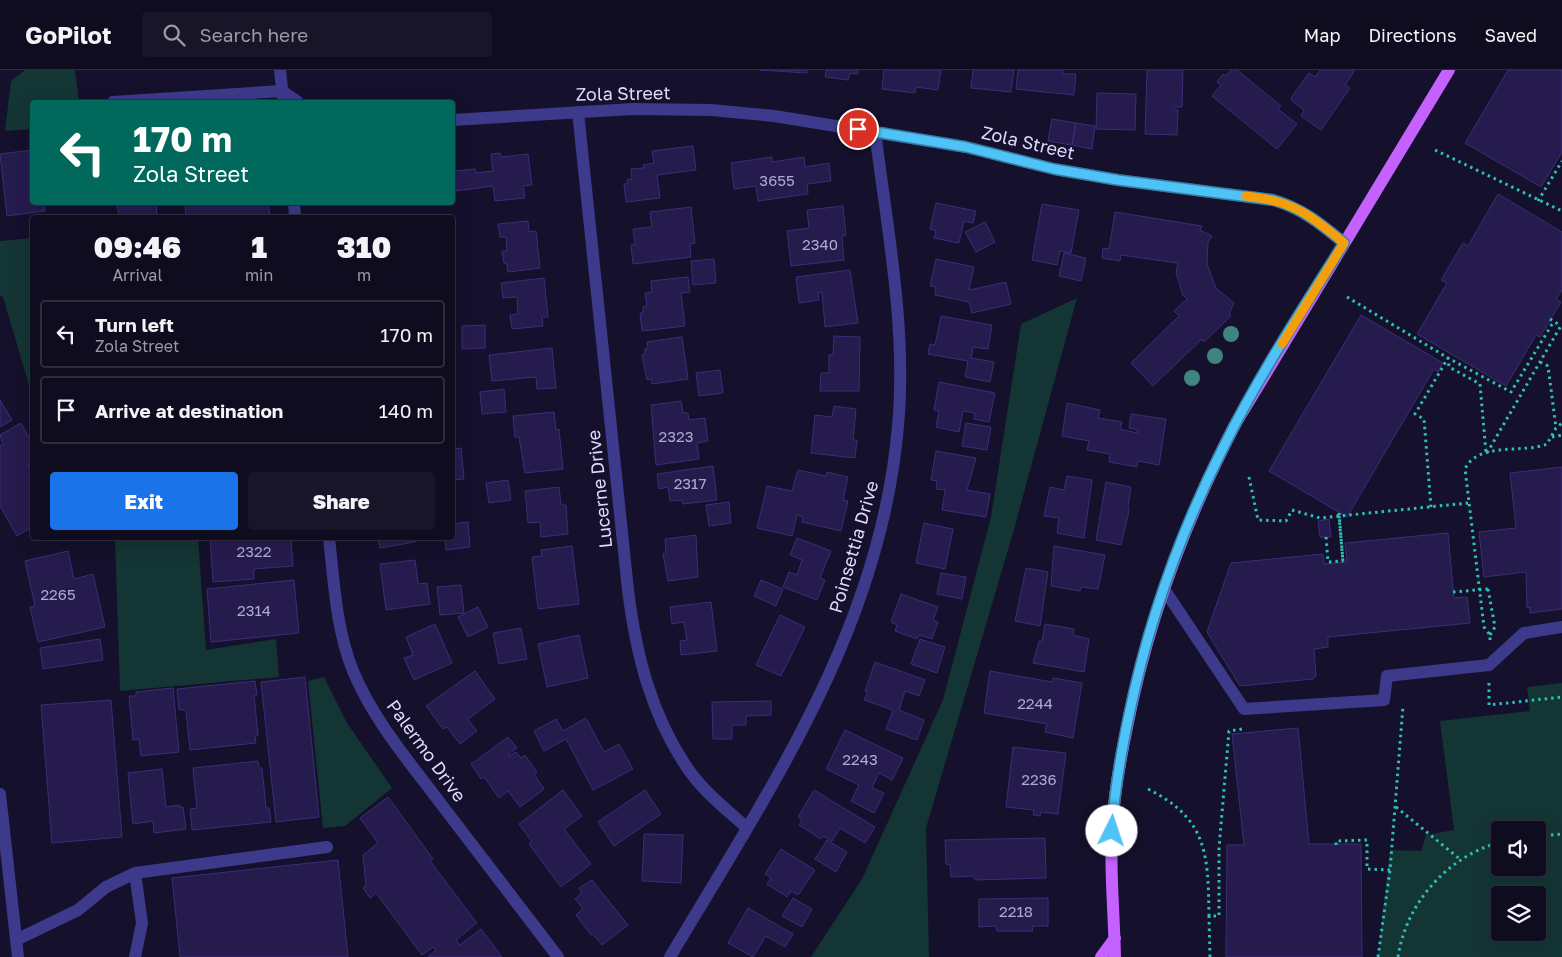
<!DOCTYPE html>
<html lang="en">
<head>
<meta charset="utf-8">
<style>
  :root { --surface:#100c20; --page:#191529; --text:#f1f3f6; --muted:#9c9ba5; --line:#302c3e; --accent:#1a73e8 }
  body { margin:0; font-family:"Golos Text",sans-serif; background:var(--page); color:var(--text); height:100vh; display:flex; flex-direction:column; font-size:19px; white-space:nowrap }
  * { box-sizing:border-box; margin:0 }
  p { font-size:16px; color:var(--muted) }
  .icon { flex:none; width:28px; height:28px; fill:none; stroke:currentColor; stroke-width:2; stroke-linecap:round; stroke-linejoin:round }
  .map { position:relative; flex:1; overflow:hidden }
  .sheet { position:absolute; left:30px; top:145px; width:425px; height:325px; display:flex; flex-direction:column; background:var(--surface); border-radius:5px; box-shadow:0 5px 20px #0002,0 0 0 1px var(--line) }
  .sheet>* { flex:none }
  .banner { position:absolute; left:30px; top:30px; width:425px; height:105px; border-radius:5px; box-shadow:0 5px 20px #0002,0 0 0 1px var(--line); background:#00695c; color:#fff; overflow:hidden }
  .buttons { position:absolute; left:1491px; top:751px; display:grid; gap:10px }
  .buttons a { display:grid; place-items:center; width:55px; height:55px; border-radius:5px; background:var(--surface); box-shadow:0 5px 20px #0002,0 0 0 1px var(--line); font-size:25px }
  .pin { position:absolute; display:grid; place-items:center; width:42px; height:42px; color:#fff; margin:-21px; border:2px solid #fff; border-radius:50%; box-shadow:0 1px 5px #0007 }
  .me { position:absolute; width:55px; margin:-28px; rotate:4deg; stroke-linejoin:round; filter:drop-shadow(0 0 4px #0008) }
  .turn { display:flex; align-items:center; gap:18px; height:105px; padding:0 20px; font-size:22px }
  .turn .icon { width:65px; height:65px; stroke-width:2.5 }
  .turn b { display:block; font-size:35px; line-height:42px }
  .eta { display:flex; justify-content:space-evenly; align-items:center; height:85px; text-align:center }
  .eta b { font-size:30px; font-weight:800; line-height:35px }
  .cta { display:flex; gap:10px; margin-top:auto; padding:10px 20px }
  .cta a { flex:1; height:58px; border-radius:5px; background:var(--accent); color:#fff; font-size:20px; font-weight:800; line-height:58px; text-align:center }
  .cta a+a { background:var(--page); color:var(--text) }
  ul { padding:0; list-style:none }
  li { display:flex; align-items:center; gap:15px; height:68px; margin:0 10px 8px; padding:0 10px; border:2px solid var(--line); border-radius:5px }
  li div { flex:1 }
  li b { display:block; font-size:19px }
  li em { font-style:normal }
  header { display:flex; align-items:center; gap:30px; box-sizing:border-box; height:70px; padding:0 25px; background:var(--surface); border-bottom:1px solid var(--line) }
  header strong { font-size:24px }
  nav { display:flex; gap:28px; margin-inline-start:auto; font-size:18px }
  .search { width:350px; height:45px; background:var(--page); display:flex; align-items:center; gap:12px; box-sizing:border-box; padding:0 18px; border-radius:5px; color:var(--muted); font-size:19px }
  .map>svg:first-child { display:block }
  .green { fill:#133534; fill-rule:evenodd }
  .building { fill:#261b4d; stroke:#3c2d79 }
  .lines { fill:none; stroke-linecap:round; stroke-linejoin:round }
  .path { stroke:#2cc1b8; stroke-width:3; stroke-dasharray:2.5 4; stroke-linecap:butt }
  .minor { stroke:#3d3a8b; stroke-width:12 }
  .major { stroke:#c461ff; stroke-width:12 }
  .path-bridge { stroke:#2cc1b8; stroke-width:3; stroke-dasharray:2.5 4; stroke-linecap:butt }
  .tree { fill:#3f857f }
  .route-casing { stroke:#337fa1; stroke-width:12 }
  .route { stroke:#4fc3f7; stroke-width:9 }
  .slow { stroke:#f59e0b; stroke-width:9 }
  .labels { text-anchor:middle; stroke-width:4; stroke-linejoin:round; paint-order:stroke }
  .number-label { font-size:15px; fill:#b0aad2 }
  .street-label { font-size:18px; fill:#dedaff; stroke:#15102b }
</style>
</head>
<body>
<header>
<strong>GoPilot</strong>
<div class="search"><svg class="icon" aria-label="search" viewBox="0 0 24 24"><circle cx="10" cy="10" r="6"/><path d="M15 15l6 6"/></svg>Search here</div>
<nav><a>Map</a><a>Directions</a><a>Saved</a></nav>
</header>
<div class="map">
<svg width="1562" height="887" viewBox="0 0 1562 887">
  <rect width="100%" height="100%" fill="#15102b"/>
  <path class="green" d="M25 0H75L79 32H32V59L5 61 11 11Z
    M32 168V325L3 227 0 226V171Z
    M1077 228 1013 463 926 758 929 887H811L862 809 943 630 991 447 1021 254Z
    M115 468H198L206 580 276 569 279 607 120 621Z
    M324 607 347 653 392 718 345 756 323 758 308 611Z
    M1562 613V887H1378L1390 780 1421 781 1426 765 1454 760 1440 651 1530 641 1527 617ZM1500 760H1538V798H1500ZM1500 825H1538V862H1500Z"/>
  <path class="building" d="M760 0H807V3Z
    M826 0H858V4L850 3 848 10 825 7Z
    M884 0H941L938 20 916 17 915 23 882 19Z
    M973 0H1014L1011 22 971 18Z
    M1018 0H1063V4H1076L1074 25 1016 19Z
    M1147 0H1183L1182 37H1174V40H1178L1177 65 1145 64Z
    M1231 0H1237L1281 36 1278 39 1297 54 1277 79 1212 26 1221 15 1217 12 1223 4 1226 6Z
    M1320 0H1355L1345 15 1350 18 1321 60 1301 46 1304 40 1293 32 1291 28 1309 3 1315 7Z
    M1508 0H1562V82L1541 117 1465 73Z
    M1097 23 1136 24 1135 60 1096 59Z
    M1052 49 1076 53 1072 75 1048 71Z
    M1076 53 1095 56 1092 79 1072 75Z
    M693 76 696 100 657 105 660 128 626 132 624 114H628L627 110 632 109 631 99 644 98 643 95 654 93 652 81Z
    M32 80V132H44L45 141 7 146 0 84Z
    M500 83 501 87 528 84 532 115 523 116 525 128 495 131 493 116 456 121 454 101 475 99 476 103 493 101 491 84Z
    M772 87V92L804 87 805 97 829 93 831 111 807 114 808 124 758 131 756 116 734 119 731 93Z
    M1498 124 1562 162V220L1556 229 1561 232 1540 267 1536 265 1506 316 1417 264 1447 213 1441 210 1463 173 1468 176Z
    M117 132H156L157 148H119Z
    M185 132H268L270 146 186 148Z
    M936 133 976 141 973 153 964 151 959 173 934 168 936 161 930 159Z
    M1042 134 1079 140 1071 183 1060 181 1057 195 1032 190Z
    M843 136 846 165 842 166 844 190 791 196 787 161 809 158 807 140Z
    M691 137 695 173 690 174 691 187 633 194 631 175 635 174 633 159 652 157 650 142Z
    M1115 142 1202 156 1200 160 1212 166 1208 172 1207 194 1216 218 1234 233 1229 244 1231 246 1204 272 1202 269 1153 316 1131 293 1179 246 1174 241 1187 229 1183 225 1176 203 1178 193 1121 185 1120 191 1102 188 1103 178 1109 179Z
    M528 151 529 162 536 161 540 198 508 202 507 194 504 193 502 181H507L506 167H500L498 154Z
    M985 152 995 172 976 182 965 162Z
    M1064 183 1086 188 1081 211 1059 206Z
    M714 189 716 213 693 215 691 191Z
    M936 189 974 197 969 220 1006 212 1011 234 972 243 969 232 935 225 936 217 930 216Z
    M850 200 858 253 825 257 822 222 818 223 819 230 799 233 796 207Z
    M688 207 690 222 681 223 685 256 642 261 640 243H643V237L647 236 645 223 652 222 651 211Z
    M544 208 548 247H542L543 256 512 259 510 245 518 244 517 227 503 228 501 213Z
    M1361 245 1443 293 1438 302 1434 299 1347 447 1269 401Z
    M941 246 992 255 988 279 973 277 971 288 994 292 990 312 965 307 968 291 928 284 930 274 935 275Z
    M485 255V278L462 279V256Z
    M834 266 860 267 859 321H820L821 303H829V285H833Z
    M682 267 688 309 652 314V309L647 310 642 285 645 284V279L648 278 647 272Z
    M552 278 556 318 537 319 536 307 492 311 489 285Z
    M720 300 723 323 699 326 696 303Z
    M939 312 995 323 989 352 974 349 975 343 963 341 959 362 936 357 939 341 934 340Z
    M504 319 506 342 482 344 480 322Z
    M0 330 12 350 0 357Z
    M681 331 683 343H688L689 350 705 348 708 371 697 373 699 389 656 395 651 335Z
    M1067 333 1100 340 1098 348 1122 352 1120 359 1137 363 1138 360 1129 358 1131 344 1166 349 1159 395 1138 391 1137 397 1109 392 1110 384 1087 380 1089 371 1062 366Z
    M834 336 856 339 853 370H857L855 388 811 383 815 345 832 347Z
    M554 342 556 360 559 359 563 399 525 403 519 367H515L513 346Z
    M21 353 32 373V392L28 395 32 403V457L17 466 0 436V376L3 374 0 365Z
    M966 353 991 357 987 380 962 376Z
    M461 378 464 409 452 410V379Z
    M936 381 976 388 967 420 990 424 986 447 942 440 945 420 936 419 937 411 931 410Z
    M713 396 717 430 683 434 682 430 670 431 668 417 659 419 657 404Z
    M1562 397V539L1530 543V537L1527 538 1526 502 1484 507 1479 462 1516 458 1510 403Z
    M798 400 826 406 827 402 848 407 843 430 848 431 841 461 802 452 803 447 797 445 792 466 757 458 767 416 792 421Z
    M1067 406 1092 410 1084 468 1057 463 1059 448 1044 446 1050 417 1064 420Z
    M508 410 511 430 489 433 486 413Z
    M1106 412 1131 417 1128 437 1129 441 1121 475 1096 470Z
    M559 417 561 435H566L568 464 541 467 540 452 528 453 525 421Z
    M729 432 731 453 709 456 706 435Z
    M1329 449 1331 467H1320L1318 451Z
    M468 452 470 477 446 480 445 468H452V454Z
    M924 453 953 459 945 499 916 493Z
    M1448 463 1454 528 1467 527 1470 553 1328 567V577L1314 579 1316 606 1313 609 1240 616 1207 562 1231 493 1323 484 1324 494 1347 492 1345 473Z
    M696 465 698 507 668 511 663 484H666L665 469Z
    M210 468H291L293 496 254 499V509L213 512Z
    M378 468H415V472L380 478Z
    M797 468 831 481 820 508 825 510 817 530 783 517 789 502 797 505 802 490 790 485Z
    M572 476 579 534 538 539 532 487 542 486 541 480Z
    M1054 476 1105 485 1098 519 1081 517 1080 521 1051 516Z
    M68 481 74 509 93 504 105 557 38 572 30 537 35 536 25 491Z
    M415 490 418 514 427 513 430 534 386 540 380 494Z
    M1026 498 1048 502 1040 556 1015 551Z
    M941 503 966 507 962 529 937 524Z
    M294 510 299 563 211 572 207 519Z
    M761 510 783 519 776 536 754 526Z
    M461 515 464 543 440 545 437 517Z
    M901 524 938 537 933 550 938 552 932 569 919 565 917 569 895 561 897 555 891 552Z
    M711 532 717 581 681 585 680 571 687 570 684 552 672 554 670 537Z
    M478 537 488 557 468 567 458 547Z
    M780 545 805 557 781 606 756 595Z
    M435 554 452 593 414 610 404 588 413 585 406 567Z
    M1045 554 1074 559 1073 565 1089 569 1084 602 1033 593 1039 571 1042 572Z
    M521 558 527 589 499 594 493 563Z
    M579 565 588 608 547 617 538 574Z
    M100 569 103 590 43 599 40 578Z
    M920 569 945 577 937 603 911 594Z
    M875 592 925 610 919 626 905 621 899 640 924 650 917 670 886 659 893 640 864 630 868 622 865 621Z
    M475 601 495 629 468 649 477 661 460 674 447 657 443 659 426 636Z
    M990 601 1052 612 1053 608 1082 613 1073 668 1045 662 1047 654 984 643Z
    M305 607 319 747 276 752 261 612Z
    M255 611 257 625H254L258 665 255 666 256 673 190 680 186 640H179L177 619Z
    M173 618 179 682 141 686 139 669 133 670 129 626H136V622Z
    M111 630 122 767 52 773 41 635Z
    M771 631V645L746 646V655H732V669H713L712 632Z
    M586 648 604 682 619 674 633 699 593 720 566 669 544 681 534 661 556 649 563 661Z
    M1298 658 1309 774H1361L1362 887H1226L1227 775H1244L1232 664Z
    M845 660 903 688 892 710 879 703 872 718 884 723 874 743 851 731 859 715 826 699Z
    M508 667 517 678 508 684 509 686 516 682 521 688 525 685 537 702 534 704 544 719 520 737 508 721 499 728 484 707 481 709 471 694Z
    M1013 677 1066 683 1058 744 1041 742 1040 746 1033 745 1034 740 1006 737Z
    M258 691 259 698H262L266 738H269L271 752 192 760 190 739 197 738 193 698Z
    M162 699 166 737 180 735V738L183 737 186 759 154 763 153 751 133 754 128 703Z
    M563 720 582 746 564 759 591 794 561 817 529 774 532 772 519 754Z
    M645 720 661 744 614 776 598 752Z
    M814 720 875 757 865 773 840 758 832 771 823 766 821 769 799 755 802 750 798 747Z
    M388 727 433 789 430 791 477 853 456 870 460 875 481 859 502 887H428L436 880 433 877 422 885 376 823 370 828 363 818 366 816 363 785 378 773 360 748Z
    M644 764 683 765 681 813 642 811Z
    M1045 768 1046 808 975 810 974 806 951 807 950 795 946 794 945 770Z
    M827 770 847 782 836 802 815 789Z
    M781 779 815 800 798 825 791 821 787 827 767 814 771 808 765 804Z
    M338 790 348 887H180L172 808Z
    M592 810 628 855 602 875 593 864 591 865 576 845 583 839 575 829 582 823 579 818Z
    M793 828 812 839 802 857 782 846Z
    M1048 828V856H1032L1033 861H997L996 856 979 857V829Z
    M748 838 793 864 785 877 766 866 753 887 728 873Z"/>
  <g class="lines">
    <path class="path" d="M1435 80 1562 141
      M1538 131 1562 91
      M1347 227 1448 288 1449 297 1480 314 1486 383
      M1550 249 1561 256
      M1540 292 1548 296 1556 358
      M1552 367 1562 365
      M1487 383 1562 254
      M1249 407 1258 450 1286 451 1292 440 1320 448 1468 433
      M1431 437 1424 349 1415 344 1448 288 1511 322 1554 251
      M1339 446 1343 492
      M1326 467 1328 492 1343 491
      M1488 519 1495 557 1490 565
      M1490 570V565L1484 557 1465 399C1478 371 1524 384 1547 374L1556 358 1562 353
      M1489 613V635L1562 627
      M1148 719C1208 749 1208 785 1209 846
      M1396 737 1461 790
      M1538 766 1562 764
      M1336 775V771L1367 770V799L1390 800
      M1210 887 1209 846H1219V778L1229 661 1242 659
      M1378 887 1390 800 1403 636
      M1398 887C1406 833 1447 787 1500 772"/>
    <path class="minor" d="M280 0 283 28
      M113 32 282 21 298 32
      M578 42 628 520C636 584 651 645 688 699 704 722 726 739 747 758
      M452 50 633 39 711 40 774 46 966 77 1054 99 1118 110 1273 130C1301 138 1321 154 1344 173
      M294 132 295 148
      M329 468C334 512 336 559 353 601 373 649 407 689 438 730 478 783 518 835 558 887
      M1164 519 1244 639 1384 630 1387 606 1489 595 1524 563 1562 557
      M0 724 18 887
      M135 803 327 777
      M16 870 78 840 106 817 135 803 142 853 135 887
      M670 887C770 719 881 557 898 356 907 258 887 158 875 61"/>
    <path class="major" d="M1101 887 1115 868
      M1115 887C1114 840 1109 793 1113 747 1115 717 1121 686 1127 657 1148 549 1186 448 1237 351L1449 0"/>
    <path class="path-bridge" d="M1339 443 1343 492
      M1453 522 1488 519"/>
  </g>
  <g class="tree">
    <circle cx="1231" cy="264" r="8"/>
    <circle cx="1215" cy="286" r="8"/>
    <circle cx="1192" cy="308" r="8"/>
  </g>
  <g class="lines">
    <g class="route-casing">
      <path id="route" d="M858 59 966 77 1054 99 1118 110 1273 130C1302 138 1321 154 1344 173 1302 240 1258 307 1223 378 1180 463 1148 553 1129 645 1121 683 1114 722 1112 761"/>
    </g>
    <use href="#route" class="route"/>
    <path class="slow" d="M1246 126C1293 131 1309 144 1344 173L1282 274"/>
  </g>
  <g class="labels">
    <g class="number-label">
      <text x="777" y="116">3655</text>
      <text x="820" y="180">2340</text>
      <text x="676" y="372">2323</text>
      <text x="690" y="419">2317</text>
      <text x="254" y="487">2322</text>
      <text x="58" y="530">2265</text>
      <text x="254" y="546">2314</text>
      <text x="1035" y="639">2244</text>
      <text x="860" y="695">2243</text>
      <text x="1039" y="715">2236</text>
      <text x="1016" y="847">2218</text>
    </g>
    <g class="street-label">
      <text transform="translate(623 24) rotate(-1)" y="6">Zola Street</text>
      <text transform="translate(1028 73) rotate(13)" y="6">Zola Street</text>
      <text transform="translate(600 419) rotate(-96)" y="6">Lucerne Drive</text>
      <text transform="translate(854 477) rotate(-74)" y="6">Poinsettia Drive</text>
      <text transform="translate(426 681) rotate(54)" y="6">Palermo Drive</text>
    </g>
  </g>
</svg>
<div class="buttons">
<a><svg class="icon" aria-label="sound" viewBox="0 0 24 24"><path d="M4 9h4l5-4v14l-5-4H4zM17 9q2 3 0 6"/></svg></a>
<a><svg class="icon" aria-label="layers" viewBox="0 0 24 24"><path d="M12 4l9 5-9 5-9-5zM3 14l9 5 9-5"/></svg></a>
</div>
<div class="pin" style="left:858px;top:59px;background:#d93025"><svg class="icon" aria-label="arrive" viewBox="0 0 24 24"><path d="M6 21V4h12l-3 4 3 4H6"/></svg></div>
<svg class="me" style="left:1112px;top:761px" viewBox="-20 -20 40 40"><circle r="19" fill="#fff"/><path d="M0-13L10 11 0 6-10 11z" fill="#4fc3f7"/></svg>
<div class="banner">
<div class="turn"><svg class="icon" aria-label="left" viewBox="0 0 24 24"><path d="M17 20v-9H6M10 6l-5 5 5 5"/></svg><div><b>170 m</b>Zola Street</div></div>
</div>
<section class="sheet">
<div class="eta">
<div><b>09:46</b><p>Arrival</p></div>
<div><b>1</b><p>min</p></div>
<div><b>310</b><p>m</p></div>
</div>
<ul>
<li><svg class="icon" aria-label="left" viewBox="0 0 24 24"><path d="M17 20v-9H6M10 6l-5 5 5 5"/></svg><div><b>Turn left</b><p>Zola Street</p></div><em>170 m</em></li>
<li><svg class="icon" aria-label="arrive" viewBox="0 0 24 24"><path d="M6 21V4h12l-3 4 3 4H6"/></svg><div><b>Arrive at destination</b></div><em>140 m</em></li>
</ul>
<div class="cta"><a>Exit</a><a>Share</a></div>
</section>
</div>
</body>
</html>
